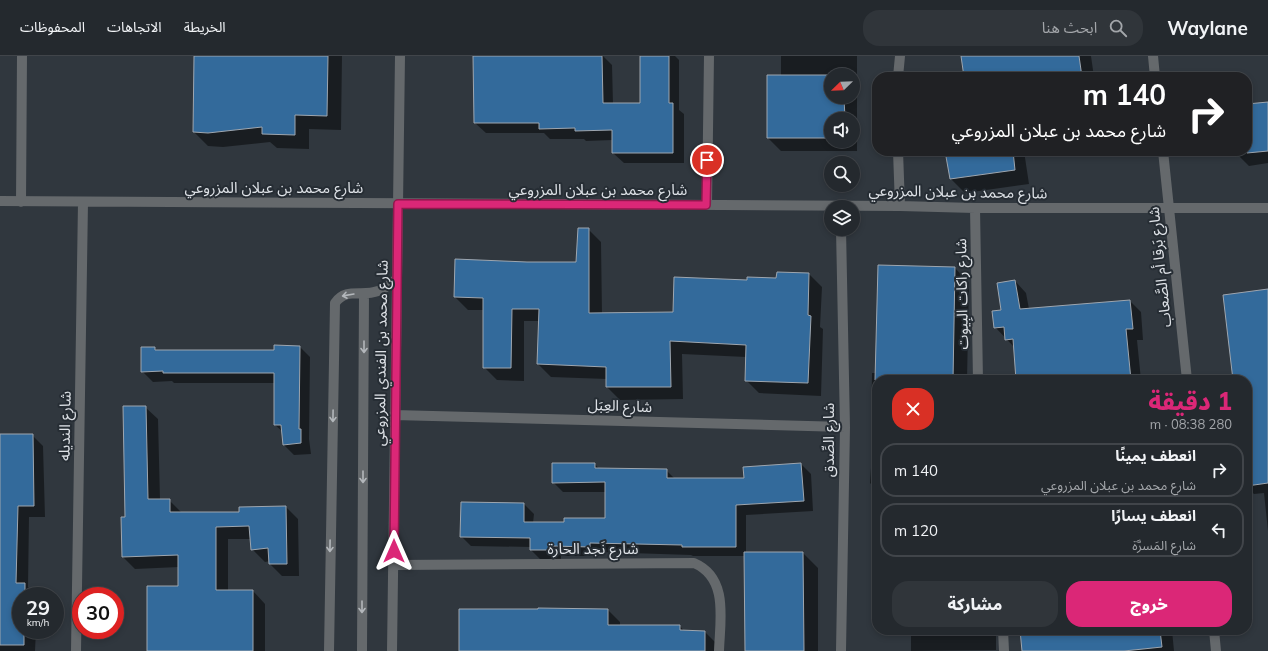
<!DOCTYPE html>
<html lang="ar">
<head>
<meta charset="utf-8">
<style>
  :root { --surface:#24292e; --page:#30353a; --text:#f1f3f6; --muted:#a3a6aa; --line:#41454a; --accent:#db2777 }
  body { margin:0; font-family:Mulish,"Noto Sans Arabic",sans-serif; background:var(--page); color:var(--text); direction:rtl; height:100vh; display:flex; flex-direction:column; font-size:15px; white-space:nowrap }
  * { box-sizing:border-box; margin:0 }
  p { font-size:13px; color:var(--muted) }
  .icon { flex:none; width:22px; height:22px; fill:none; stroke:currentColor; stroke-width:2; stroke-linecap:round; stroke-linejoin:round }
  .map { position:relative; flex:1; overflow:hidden; direction:ltr }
  .drawer { position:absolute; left:872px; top:319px; width:380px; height:260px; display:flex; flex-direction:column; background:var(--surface); border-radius:16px; box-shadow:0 2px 6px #0003,0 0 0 1px var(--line); direction:rtl }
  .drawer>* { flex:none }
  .hud { position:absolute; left:872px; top:16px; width:380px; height:84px; border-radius:16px; box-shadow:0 2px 6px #0003,0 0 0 1px var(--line); direction:rtl; background:#202124; color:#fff; overflow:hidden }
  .needle { width:26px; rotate:247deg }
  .buttons { position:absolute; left:824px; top:12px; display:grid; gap:8px }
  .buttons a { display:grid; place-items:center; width:36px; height:36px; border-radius:50%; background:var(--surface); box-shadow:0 2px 6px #0003,0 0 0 1px var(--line); font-size:20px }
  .speed { position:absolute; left:12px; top:531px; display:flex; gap:8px; font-size:20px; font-weight:700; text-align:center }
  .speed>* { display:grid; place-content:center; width:52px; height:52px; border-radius:50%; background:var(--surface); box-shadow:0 2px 6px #0003,0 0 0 1px var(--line); line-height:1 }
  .speed small { font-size:10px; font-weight:400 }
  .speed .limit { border:6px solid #d22; background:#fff; color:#111 }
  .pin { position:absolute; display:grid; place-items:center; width:34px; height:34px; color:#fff; margin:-17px; border:2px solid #fff; border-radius:50%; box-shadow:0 1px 4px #0007 }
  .me { position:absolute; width:44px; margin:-22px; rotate:0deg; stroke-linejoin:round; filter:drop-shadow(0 0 3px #0008) }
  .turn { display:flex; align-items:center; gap:14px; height:84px; padding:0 20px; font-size:18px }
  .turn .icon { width:52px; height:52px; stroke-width:2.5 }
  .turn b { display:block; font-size:28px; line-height:34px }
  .round { display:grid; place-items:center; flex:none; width:42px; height:42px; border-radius:16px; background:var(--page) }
  .headline { display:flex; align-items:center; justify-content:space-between; height:68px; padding:0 20px }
  h1 { font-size:24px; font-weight:800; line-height:30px; color:var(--accent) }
  .primary-button { display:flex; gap:8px; margin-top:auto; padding:8px 20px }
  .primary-button a { flex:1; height:46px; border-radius:16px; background:var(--accent); color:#fff; font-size:16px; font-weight:800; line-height:46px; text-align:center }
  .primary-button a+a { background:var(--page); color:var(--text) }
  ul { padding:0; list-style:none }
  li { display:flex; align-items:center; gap:12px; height:54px; margin:0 8px 6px; padding:0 12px; border:2px solid var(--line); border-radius:16px }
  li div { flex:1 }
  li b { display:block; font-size:15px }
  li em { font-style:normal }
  header { display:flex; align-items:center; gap:24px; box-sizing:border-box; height:56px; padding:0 20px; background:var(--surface); border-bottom:1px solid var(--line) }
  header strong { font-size:19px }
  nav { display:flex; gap:22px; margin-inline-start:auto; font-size:14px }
  .search { width:280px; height:36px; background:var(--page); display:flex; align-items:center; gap:10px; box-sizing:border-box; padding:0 14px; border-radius:16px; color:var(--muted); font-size:15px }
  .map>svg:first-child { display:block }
  .shadow { fill:#0007; fill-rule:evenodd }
  .building { fill:#336a9b; stroke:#9ea6af }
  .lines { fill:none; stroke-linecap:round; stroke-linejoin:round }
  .minor { stroke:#65696c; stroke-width:10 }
  .oneway { stroke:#b3b7bb }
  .route-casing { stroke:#8e194d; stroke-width:10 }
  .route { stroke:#db2777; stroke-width:7 }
  .labels { text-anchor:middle; stroke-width:4; stroke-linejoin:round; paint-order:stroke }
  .street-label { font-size:15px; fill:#dde1e6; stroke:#262d34 }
</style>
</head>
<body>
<header>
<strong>Waylane</strong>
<div class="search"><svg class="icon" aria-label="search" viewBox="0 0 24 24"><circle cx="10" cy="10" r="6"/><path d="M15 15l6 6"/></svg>ابحث هنا</div>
<nav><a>الخريطة</a><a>الاتجاهات</a><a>المحفوظات</a></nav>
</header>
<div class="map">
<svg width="1268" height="595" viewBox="0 0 1268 595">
  <rect width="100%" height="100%" fill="#30373e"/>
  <path class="shadow" d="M195 0H342L341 74 309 73V93L277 92 270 86 223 91 208 90 194 76Z
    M474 0H603L612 9 613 48H641V0H675L679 4V54L684 58V107H624L613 97V84L586 85 584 83H550L544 77H486L475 67Z
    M781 0H857V95H781L768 82 781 20ZM831 19H853V41H831ZM831 63H853V85H831Z
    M962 0H1091L1094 21H965Z
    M1268 47V107L1249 110 1237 98V95H1247V49Z
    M946 95H1024L1029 128 965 137 951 123Z
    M588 173 601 186 602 258 674 257 748 225 809 218 822 231 820 271 823 273 821 340 759 337 746 324V301L682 298 683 343 620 344 607 331V323L551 321 538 308 540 265H524V325L497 324 484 311V254H468L455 241 527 207H577Z
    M879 210 955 212 969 227 967 324H877V434L870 427 872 397 871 396 872 317H876Z
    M1015 225 1026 237 1029 253 1130 245 1141 256 1143 284H1137L1141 324H1017L1014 291 995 271Z
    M1268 234V475L1264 437 1254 438 1247 431V324H1235Z
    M300 291 310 301 309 383 311 398 294 399 283 388V376L275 369V327H174L172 325 153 326 142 315 155 292 157 295H275Z
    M145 351 158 363 160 444H169L182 457H240L286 451 298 463 299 520H282L270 508V505L265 506 252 493 251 483H228V535H253L265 548V595H148L179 531V511L135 513 122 500 126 462Z
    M0 379H32L43 390 45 461H29L28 531 36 540H21V574H36L35 595H0Z
    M595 408 599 413 666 414 675 423H745L801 408 811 418 813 455 746 459V497H803L818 512V595H746L745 500H693L691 499 599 496V500H561V504H541L531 494V491L471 490 461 480 524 448 534 458 533 467H565L606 463V436H563L553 426Z
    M608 554 620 566V570H680L684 575 705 576 717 588V595H460Z
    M911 574H996V594L911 595Z
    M1021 574H1172L1174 595H1023Z"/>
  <path class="building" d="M194 0H328L327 60 295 59V79L262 78V71L208 77 193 76Z
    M473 0H602L603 47H640V0H669V47H673V97H612V74L575 75V72L539 73V67H474Z
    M961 0H1079L1082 21H964Z
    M767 19H831V41H844L845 63H831V82H767Z
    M1268 46V95L1247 97V48Z
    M945 95H1013L1015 114 950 123Z
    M578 172H589V257L673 256 674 221 747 224V221L776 222 777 216 809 217 808 259 811 260 808 327 745 325 746 289 670 285 671 331H606V311L537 308 539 253H512L511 312H483V242L454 241 455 203 527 206H576Z
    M878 209 955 211 953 324H875Z
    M1015 224 1020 253 1130 244 1133 273H1126L1131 324H1016L1013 283 1005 284 1004 271 994 272 992 255 1001 254 997 227Z
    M1268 233V427L1247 430V324H1233L1223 239Z
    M274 289 300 290 299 373H301V387L283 389 281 369H274V317H163V315L141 316V291H155V294H274Z
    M123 350H146L148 443H170V456H239V451L286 450 287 508H269L268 492 251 494 249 470 216 471V534H253V595H147V530H178V499L122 501 121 461H125Z
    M0 378H33L34 450H18L16 527H25V540H21V574H24V589H0Z
    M552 407H595V412L667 413V422H744L743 411 801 407 804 445 736 449V491H682V489L590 487V491L552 490V494H530V482L460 481 461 446 524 447V466H564V462H605V426L552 427Z
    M744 496H803L804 595H745Z
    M538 552 608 553V569H680V574L705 575V595H459V553H538Z
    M1020 574H1160L1162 591 1124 595H1022Z"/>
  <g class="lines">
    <path class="minor" d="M1153 0 1155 21
      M898 21 900 0
      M898 95 900 150
      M1163 95 1187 324
      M0 145 900 150 975 152H1268
      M21 146 22 0
      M707 149 709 0
      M975 152 978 324
      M394 359 845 371
      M394 509 694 507C729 522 720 564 719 595
      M1003 574 1004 595
      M1214 574 1216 595
      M76 595 83 146
      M329 595 335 247C346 231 362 241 378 235 385 233 391 227 397 223
      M362 595 364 238
      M392 595 400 0
      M841 595 845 371 841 173"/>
  </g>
  <defs><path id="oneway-shaft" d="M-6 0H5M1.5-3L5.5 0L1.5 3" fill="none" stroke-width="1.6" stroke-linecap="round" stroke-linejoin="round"/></defs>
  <g class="oneway">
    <use href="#oneway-shaft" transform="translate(348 239) rotate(170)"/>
    <use href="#oneway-shaft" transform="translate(364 291) rotate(90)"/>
    <use href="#oneway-shaft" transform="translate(333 360) rotate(91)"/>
    <use href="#oneway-shaft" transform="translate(363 421) rotate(90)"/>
    <use href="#oneway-shaft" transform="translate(330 490) rotate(91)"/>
    <use href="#oneway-shaft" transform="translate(362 551) rotate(90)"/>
  </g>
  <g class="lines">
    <g class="route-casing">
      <path id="route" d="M394 495 398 148 706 149 707 104"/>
    </g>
    <use href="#route" class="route"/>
  </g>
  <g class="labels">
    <g class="street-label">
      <text x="274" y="137">شارع محمد بن عبلان المزروعي</text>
      <text x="598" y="139">شارع محمد بن عبلان المزروعي</text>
      <text transform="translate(958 136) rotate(1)" y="5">شارع محمد بن عبلان المزروعي</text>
      <text transform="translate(1160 211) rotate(-96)" y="5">شارع بَرقا أم الصَّعاب</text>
      <text transform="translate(962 238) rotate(-91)" y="5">شارع راكات البِيوت</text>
      <text transform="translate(381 297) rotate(-89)" y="5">شارع محمد بن الفندي المزروعي</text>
      <text transform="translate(620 350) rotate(2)" y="5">شارع العِبَل</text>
      <text transform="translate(65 370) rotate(-89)" y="5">شارع النديله</text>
      <text transform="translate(829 384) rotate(-90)" y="5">شارع الصِّدق</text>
      <text x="593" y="498">شارع نَجد الحارة</text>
    </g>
  </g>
</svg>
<div class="buttons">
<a><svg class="needle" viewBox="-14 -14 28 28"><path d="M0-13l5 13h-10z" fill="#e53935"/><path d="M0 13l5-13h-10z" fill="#a3a6aa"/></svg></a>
<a><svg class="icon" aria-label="sound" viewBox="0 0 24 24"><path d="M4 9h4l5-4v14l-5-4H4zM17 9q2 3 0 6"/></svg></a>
<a><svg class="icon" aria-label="search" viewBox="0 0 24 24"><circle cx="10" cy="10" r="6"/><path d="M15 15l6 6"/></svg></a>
<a><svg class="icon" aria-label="layers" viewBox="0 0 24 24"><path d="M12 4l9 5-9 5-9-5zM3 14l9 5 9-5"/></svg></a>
</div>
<div class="speed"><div>29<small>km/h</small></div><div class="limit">30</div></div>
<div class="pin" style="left:707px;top:104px;background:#d93025"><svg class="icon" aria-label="arrive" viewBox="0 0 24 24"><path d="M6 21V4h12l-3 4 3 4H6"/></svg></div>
<svg class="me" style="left:394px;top:495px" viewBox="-20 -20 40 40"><path d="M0-17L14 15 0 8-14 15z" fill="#db2777" stroke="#fff" stroke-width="4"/></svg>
<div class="hud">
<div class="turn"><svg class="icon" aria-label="right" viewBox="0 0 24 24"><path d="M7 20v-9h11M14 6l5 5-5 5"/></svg><div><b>140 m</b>شارع محمد بن عبلان المزروعي</div></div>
</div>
<section class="drawer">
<div class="headline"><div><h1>1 دقيقة</h1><p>280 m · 08:38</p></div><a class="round" style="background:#d93025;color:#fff"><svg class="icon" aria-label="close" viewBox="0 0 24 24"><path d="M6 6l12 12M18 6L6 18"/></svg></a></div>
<ul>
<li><svg class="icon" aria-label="right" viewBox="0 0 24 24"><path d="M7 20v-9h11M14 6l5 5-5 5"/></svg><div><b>انعطف يمينًا</b><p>شارع محمد بن عبلان المزروعي</p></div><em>140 m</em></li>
<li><svg class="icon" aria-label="left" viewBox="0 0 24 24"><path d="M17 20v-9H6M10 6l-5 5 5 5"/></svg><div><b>انعطف يسارًا</b><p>شارع المَسرَّة</p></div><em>120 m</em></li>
</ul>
<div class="primary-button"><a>خروج</a><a>مشاركة</a></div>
</section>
</div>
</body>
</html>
